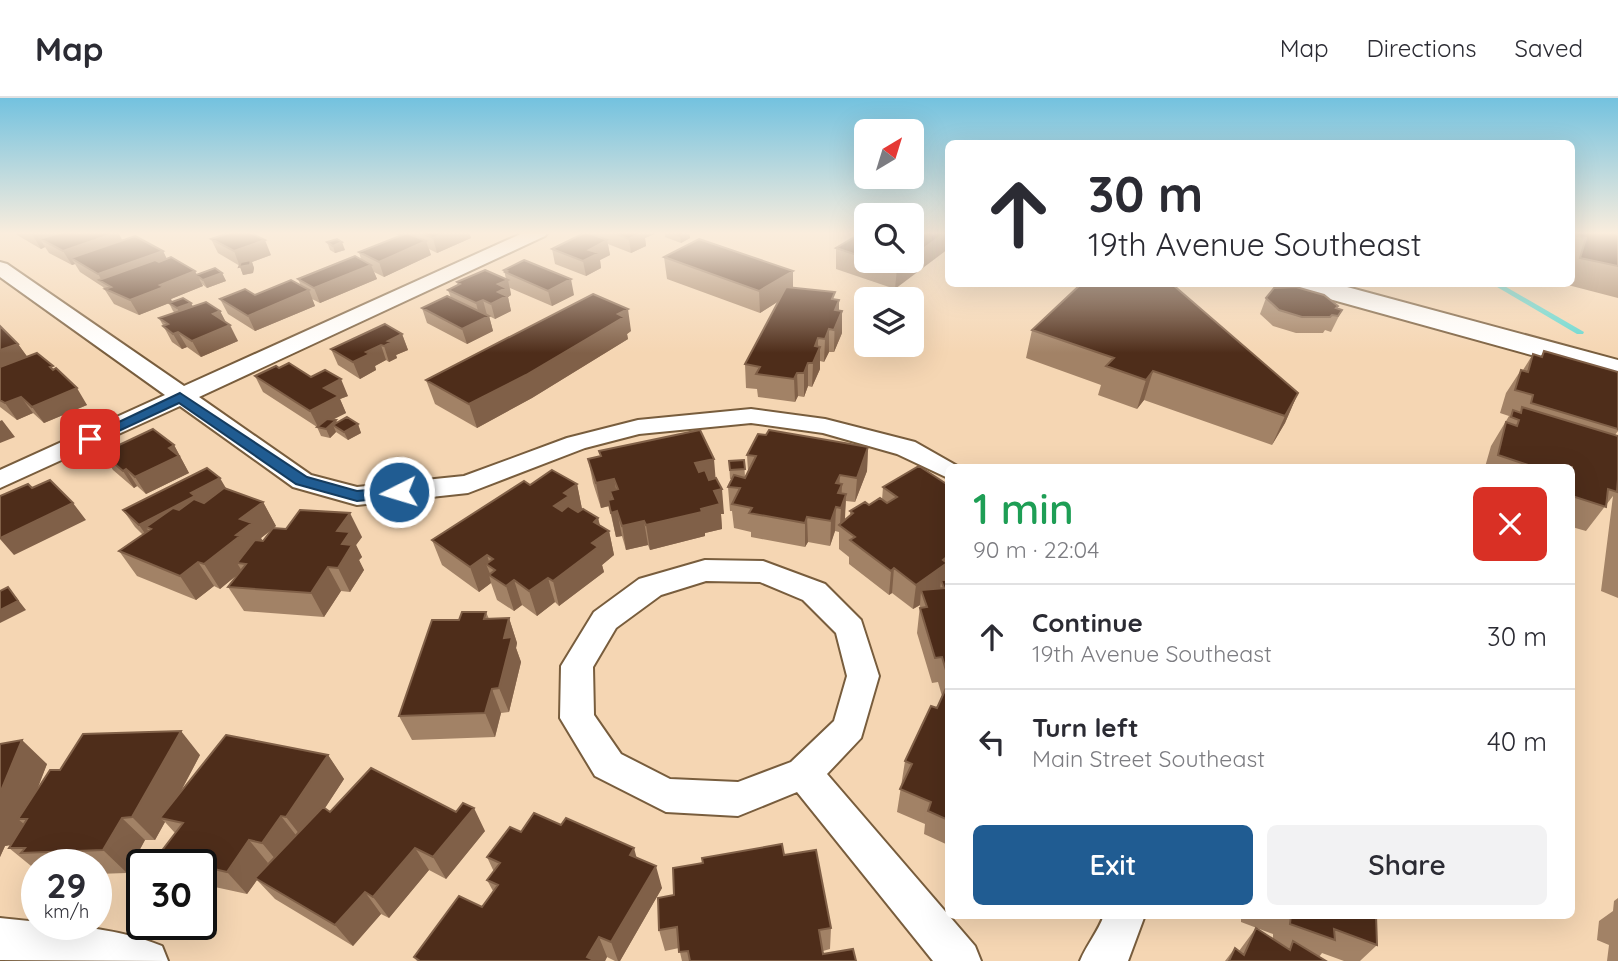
<!DOCTYPE html>
<html lang="en">
<head>
<meta charset="utf-8">
<style>
  :root { --surface:#fff; --page:#f2f2f3; --text:#2b2b33; --muted:#7c7c81; --line:#e1e1e2; --accent:#205c92 }
  body { margin:0; font-family:Quicksand,sans-serif; background:var(--page); color:var(--text); height:100vh; display:flex; flex-direction:column; font-size:26px; white-space:nowrap }
  * { box-sizing:border-box; margin:0 }
  p { font-size:23px; color:var(--muted) }
  .icon { flex:none; width:38px; height:38px; fill:none; stroke:currentColor; stroke-width:2; stroke-linecap:round; stroke-linejoin:round }
  .map { position:relative; flex:1; overflow:hidden }
  .side { position:absolute; left:945px; top:366px; width:630px; height:455px; display:flex; flex-direction:column; background:var(--surface); border-radius:10px; box-shadow:0 7px 28px #0002 }
  .side>* { flex:none }
  .guide { position:absolute; left:945px; top:42px; width:630px; height:147px; border-radius:10px; box-shadow:0 7px 28px #0002; background:#fff; color:var(--text); overflow:hidden }
  .needle { width:46px; rotate:38deg }
  .controls { position:absolute; left:854px; top:21px; display:grid; gap:14px }
  .controls a { display:grid; place-items:center; width:70px; height:70px; border-radius:10px; background:var(--surface); box-shadow:0 7px 28px #0002; font-size:35px }
  .speed { position:absolute; left:21px; top:751px; display:flex; gap:14px; font-size:35px; font-weight:700; text-align:center }
  .speed>* { display:grid; place-content:center; width:91px; height:91px; border-radius:50%; background:var(--surface); box-shadow:0 7px 28px #0002; line-height:1 }
  .speed small { font-size:18px; font-weight:400 }
  .speed .limit { border:4px solid #111; border-radius:10px; background:#fff; color:#111 }
  .pin { position:absolute; display:grid; place-items:center; width:60px; height:60px; color:#fff; margin:-30px; border-radius:14px; box-shadow:0 4px 10px #0006 }
  .me { position:absolute; width:77px; margin:-38px; rotate:265deg; stroke-linejoin:round; filter:drop-shadow(0 0 5px #0008) }
  .turn { display:flex; align-items:center; gap:24px; height:147px; padding:0 28px; font-size:32px }
  .turn .icon { width:91px; height:91px; stroke-width:2.5 }
  .turn b { display:block; font-size:49px; line-height:60px }
  .round { display:grid; place-items:center; flex:none; width:74px; height:74px; border-radius:10px; background:var(--page) }
  .overview { display:flex; align-items:center; justify-content:space-between; height:119px; padding:0 28px }
  h1 { font-size:42px; font-weight:600; line-height:52px; color:#1e9e55 }
  .button { display:flex; gap:14px; margin-top:auto; padding:14px 28px }
  .button a { flex:1; height:80px; border-radius:10px; background:var(--accent); color:#fff; font-size:28px; font-weight:600; line-height:80px; text-align:center }
  .button a+a { background:var(--page); color:var(--text) }
  ul { padding:0; list-style:none }
  li { display:flex; align-items:center; gap:21px; height:105px; padding:0 28px; border-top:2px solid var(--line) }
  li div { flex:1 }
  li b { display:block; font-size:26px }
  li em { font-style:normal }
  header { display:flex; align-items:center; gap:42px; box-sizing:border-box; height:98px; padding:0 35px; background:var(--surface); border-bottom:2px solid var(--line) }
  header strong { font-size:33px }
  nav { display:flex; gap:38px; margin-inline-start:auto; font-size:24px }
  .map>svg:first-child { display:block }
  .lines { fill:none; stroke-linecap:round; stroke-linejoin:round }
  .stream { fill:#64d8d1; fill-rule:evenodd }
  .street-casing { stroke:#785d3d; stroke-width:4 }
  .secondary-casing { stroke:#785d3d; stroke-width:4 }
  .street { fill:#fff; fill-rule:evenodd }
  .secondary { fill:#fff; fill-rule:evenodd }
  .wall { fill:#a28266; fill-rule:evenodd }
  .shaded-wall { fill:#806048 }
  .building { fill:#4e2d1a; stroke:#806048; stroke-width:2 }
  .route { fill:#205c92; stroke:#153c5f; stroke-width:2 }
</style>
</head>
<body>
<header>
<strong>Map</strong>
<nav><a>Map</a><a>Directions</a><a>Saved</a></nav>
</header>
<div class="map">
<svg width="1618" height="863" viewBox="0 0 1618 863">
  <rect width="100%" height="100%" fill="#f5d6b3"/>
  <g class="lines">
    <path class="stream" d="M1492 186H1501L1584 234 1583 236H1577Z"/>
    <g class="street-casing">
      <path id="street" d="M525 134H548L545 138 199 299 311 377 357 389 464 378 567 340 638 322 751 311 825 321 915 344 959 369H948V380L897 356 823 335 751 325 639 336 585 350 468 395 357 407 293 389 180 308 0 390V372L165 297 0 179V164L7 166 184 288Z
        M705 462 763 463 825 486 861 522 879 578 861 640 827 676 975 848 981 863H933L797 694 738 718 666 714 595 678 560 620 561 568 594 514 639 481ZM706 483 760 484 803 502 836 535 847 578 834 623 791 664 738 684 670 681 621 656 594 617 593 569 616 530 661 497Z
        M1104 817H1145L1128 863H1080C1087 846 1098 834 1104 817Z
        M0 820C50 826 114 828 162 848L168 863 0 862Z"/>
    </g>
    <g class="secondary-casing">
      <path id="secondary" d="M1293 186H1336L1618 262V281L1297 192Z"/>
    </g>
    <use href="#street" class="street"/>
    <use href="#secondary" class="secondary"/>
  </g>
  <path class="wall" d="M12 134H76L78 135 123 142 163 153 167 161 197 177 222 175 226 183 207 190 202 186 203 188 171 201 172 204 191 205 193 209 220 213 226 225 238 243 201 259 187 249 182 251 172 244 159 220 175 215 173 213 169 205 139 217 114 206 103 189 80 174 75 166 72 167 49 155 45 149 41 151Z
    M391 134H469L471 140 437 155 429 151 431 157 384 179 374 174 377 181 320 205 312 201 315 208 255 233 228 216 220 201 255 197 301 188 298 181 361 161 359 154 400 138Z
    M595 134H659L645 140 646 148 631 155 608 146 610 157 600 162 601 170 586 178 555 166 552 151 596 138Z
    M665 134H689L690 140 681 145 665 139Z
    M866 134V163H912L895 191 836 171V150Z
    M1572 134H1618V200L1564 186H1572Z
    M211 141 271 157 252 164 254 170 253 175 243 177 240 168 218 155Z
    M327 144 345 152 335 155 330 152Z
    M664 159 793 189 835 202 839 212 842 235 834 254H829L824 264 820 263V271L812 289 808 288 804 299 798 298 795 304 758 299 757 291 746 290 745 266 779 203 760 215 667 181Z
    M504 172 574 197 552 208 510 190 511 197 508 199 511 213 495 221 489 218 493 233 467 246 427 225 422 210 451 200 448 192 458 187 457 184 506 181Z
    M1266 200 1336 211 1342 212 1331 234 1325 232 1323 235H1296L1273 228 1260 216Z
    M0 228 18 246 27 259 55 271 87 307 44 325 33 315 17 322 0 309Z
    M1032 232 1298 295 1285 325 1272 347 1144 302 1137 311 1098 297 1101 287 1026 260Z
    M631 233 627 236 628 241 532 300 477 330 435 306 426 282Z
    M402 236 408 252 396 257 397 260 389 264 386 262 375 268 376 272 360 281 338 267 331 251Z
    M1544 253 1618 274V333L1615 337 1618 338V500L1601 493 1613 398 1586 433 1572 429V369H1485L1491 348 1509 318 1500 315 1506 295 1521 272H1523L1533 256 1541 258Z
    M279 270 311 279 348 298 340 301 346 315 332 322 337 325 358 326 361 335 348 342 336 334 330 340 321 338 317 329 263 294 255 278Z
    M174 347 189 375 146 396 137 388 134 390 113 372 102 355Z
    M868 349 867 373 855 404 846 403 844 423 850 418V413L882 402 883 389 948 387V480L946 482H948V747L924 736 925 726 897 714 905 663 937 610 942 598 938 584 932 585 917 535 920 507 913 511 892 495 889 497 849 466V459L839 451V434L835 433 830 448 808 444 805 449 751 439V434L734 430 732 413H730L728 389 732 381H730L729 363 744 362 745 379 748 373 747 357Z
    M588 361 716 380 724 416H721L722 431 705 435V438L650 452 648 447 626 452 622 438 616 439 609 408 601 410 593 385Z
    M577 386 582 411 577 414 598 420 600 427 609 433 614 457 602 467 604 474 559 508 555 504 537 518 522 507 514 513 497 502 491 485 479 494 442 467 432 442 530 387Z
    M226 391 263 404 276 428 273 430 362 439 356 447 362 459 359 462 364 472 350 494 341 493 324 519 244 513 228 489 239 475 220 491 214 488 196 502 137 478 119 453 143 437 135 429 123 412ZM273 431 263 443H262L261 440Z
    M486 514 489 521 509 520 517 545 516 550 521 564 509 614 501 615 495 639 412 642 399 618 459 522Z
    M0 646 47 666 36 693 60 672 200 657 180 695 328 657 344 681 325 710 330 714 485 733 446 781 429 772 389 820 381 816 353 848 275 801 257 782 247 796 201 786V766H165L157 759 175 735 165 724 155 742H145L127 775 96 776V766H37L36 772 9 750 10 747 5 748 0 759Z
    M521 734 637 760 662 790 620 863H615L607 859 605 863H417L414 859 482 809 493 793 487 782 494 774 487 759Z
    M784 757 831 830 830 851 823 853V856L856 863H682L679 850 665 853 659 832 674 797Z
    M1618 800V863H1607L1609 847 1597 842 1599 823 1613 813 1614 803Z
    M1241 817H1376L1377 847 1360 863H1344L1322 855 1319 859 1326 863H1225L1235 850 1239 853 1256 830 1273 841V836L1241 824Z"/>
  <path class="shaded-wall" d="M39 134H70L40 141 45 149 41 151 32 136Z
    M118 134 126 149 71 160 75 166 72 167 63 153Z
    M449 134H469L471 140 437 155 433 140Z
    M636 134H659L645 140 646 148 631 155 629 141Z
    M687 134H689L690 140 681 145 680 138Z
    M946 134H948V151L895 191 897 170 907 163H912V159Z
    M265 142 271 157 252 164 254 170 253 175 243 177 234 153Z
    M607 142 610 157 600 162 601 170 586 178 583 163 589 152Z
    M426 143 431 157 384 179 379 164Z
    M342 144 345 152 335 155 333 148Z
    M163 153 170 168 103 184 98 176Z
    M371 167 377 181 320 205 314 190Z
    M195 173 203 188 171 201 172 204 139 217 130 202 160 187Z
    M793 173V194L760 215 759 193Z
    M222 175 226 183 207 190 203 182Z
    M571 181 574 197 552 208 548 193Z
    M508 182 511 197 508 199 511 213 495 221 491 206 498 186Z
    M309 192 315 208 255 233 248 218Z
    M483 202 487 217 480 221 476 205Z
    M839 202V221L842 213V235L834 254 835 212Z
    M191 205 195 213 181 218 177 210Z
    M628 211 631 233 627 236 628 241 532 300 477 330 469 306Z
    M220 213 228 228 230 227 238 243 201 259 192 243 213 216Z
    M489 218 493 233 467 246 462 231Z
    M829 231V254L824 264 825 241Z
    M178 234 187 249 182 251 173 236Z
    M402 236 408 252 396 257 397 260 389 264 384 248 388 243Z
    M818 240V253L820 249V271L812 289 813 265 815 248Z
    M18 246 29 261 0 273V252Z
    M381 247 386 262 375 268 376 272 360 281 353 264 366 254Z
    M808 265V288L804 299V275Z
    M1153 273 1144 302 1137 311 1146 282Z
    M797 275 798 298 795 304 794 281Z
    M341 281 348 298 340 301 346 315 318 329 310 313 324 290Z
    M77 290 87 307 44 325 32 309Z
    M1298 295 1285 325 1272 347 1285 318Z
    M21 299 33 315 17 322 5 305Z
    M2 322 15 339 0 345V323Z
    M336 322 340 331 333 327 336 334 330 340 326 331Z
    M358 326 361 335 348 342 344 334Z
    M174 347 189 375 146 396 135 379 169 350Z
    M868 349 867 373 855 404 857 380Z
    M714 361 716 385 698 389 695 365Z
    M126 371 137 388 134 390 123 373Z
    M840 377 839 392 842 386 841 410 836 385Z
    M220 380 230 397 151 431 146 429 154 442 151 444 139 427 191 395Z
    M614 381 619 406 610 393 613 407 601 410 596 385Z
    M577 386 582 411 574 416 575 422 554 408 564 395Z
    M722 391 724 416H721L722 431 705 435V438L650 452 646 427 701 411 714 393Z
    M846 396 845 421 842 429 840 427 841 410Z
    M263 404 276 428 261 440 266 449 246 466 237 465 242 473 220 491 204 466 236 437 240 421Z
    M73 405 86 422 14 457 0 441V440Z
    M836 409 835 433 830 448 831 423Z
    M617 413 622 438 616 439 611 415Z
    M350 415 362 439 356 447 362 459 359 462 364 472 350 494 338 470 337 433Z
    M807 419 808 444 805 449V425Z
    M598 420 602 438 609 433 614 457 602 467 604 474 559 508 553 483 592 445 594 424Z
    M644 423 648 447 626 452 622 428Z
    M948 448V480L945 483 941 482 940 492H921L920 507 913 511 916 487 943 462Z
    M487 457 491 470 486 466 491 478 489 477 491 485 479 494 470 469Z
    M198 464 214 488 196 502 180 478Z
    M328 469 341 493 324 519 311 495Z
    M894 470 892 495 889 497 891 473Z
    M548 480 555 504 537 518 529 493Z
    M514 482 522 507 514 513 506 488Z
    M8 489 26 512 0 525V512Z
    M509 520 517 545 516 550 521 564 509 614 499 590 504 540Z
    M492 591 501 615 495 639 485 615Z
    M181 633 200 657 166 721 160 720 165 724 155 742 132 719Z
    M22 642 47 666 26 721H18L24 726 16 746 5 748 0 759V695Z
    M328 657 344 681 304 742 286 719Z
    M474 710 485 733 446 781 433 759Z
    M281 718 299 741 281 768 262 745Z
    M122 720 145 742 127 775 103 752Z
    M249 742 268 765 257 781 255 780 257 782 247 796 227 774Z
    M415 750 429 772 389 820 373 799Z
    M634 750 640 772 630 757Z
    M656 768 662 790 620 863H618L611 844Z
    M365 794 381 816 353 848 335 827Z
    M599 839 607 859 605 863H589L587 859Z"/>
  <path class="building" d="M62 134H76L78 135 82 134H118L63 153 40 141Z
    M232 134H249L265 142 234 153 211 141Z
    M418 134H449L433 140Z
    M586 134 607 142 589 152 599 155 583 163 552 151Z
    M611 134H643L629 141Z
    M669 134H687L680 138Z
    M863 134H866V160L836 150Z
    M912 134H946L912 159Z
    M1572 134H1618V168L1580 160 1586 140 1572 137Z
    M407 135 426 143 379 164 359 154Z
    M135 138 163 153 98 176 71 160Z
    M337 141 342 144 333 148 327 144Z
    M699 141 793 173 759 193 664 159Z
    M355 158 371 167 314 190 298 181Z
    M171 159 195 173 160 187 164 189 130 202 105 191 111 189 99 182 155 162 159 164Z
    M251 162 250 167 239 169 241 164Z
    M524 162 571 181 548 193 505 174 507 173 504 172Z
    M875 163H907L897 170Z
    M215 170 222 175 203 182 196 177Z
    M485 172 508 182 498 186 506 190 498 194 507 198 491 206 483 202 476 205 448 192 460 186 457 184Z
    M291 182 309 192 248 218 220 201 245 191 255 197Z
    M1081 186H1172L1298 295 1285 318 1153 273 1146 282 1106 268 1114 260 1032 232Z
    M786 189 835 194 832 201 839 202 835 212 842 213 834 232 829 231 825 241 818 240 815 248 820 249 813 265H808L804 275H797L794 281 756 276 760 269 745 266Z
    M1296 189 1324 197 1338 208 1336 210 1342 212 1338 218 1332 217 1330 219H1302L1279 212 1266 200 1274 190Z
    M593 196 628 211 618 216 624 219 526 277 469 306 426 282Z
    M447 198 489 218 462 231 422 210Z
    M183 200 191 205 177 210 169 205Z
    M206 204 220 213 213 216 230 227 192 243 178 234 173 236 163 228 168 226 159 220Z
    M385 226 402 236 388 243 391 244 384 248 381 247 366 254 370 256 353 264 331 251Z
    M0 228 18 246 0 252Z
    M1544 253 1618 274V331L1531 305 1533 297 1515 292 1521 272 1528 274 1533 256 1542 259Z
    M37 255 53 268 50 269 53 272 56 270 77 290 32 309 21 299 5 305 0 302V269Z
    M289 265 311 279 325 272 341 281 324 290 339 298 310 313 255 278 276 268 279 270Z
    M1522 309 1618 338V381L1617 394 1608 391 1606 409 1572 398V369H1534L1498 357 1506 324 1517 328 1519 322 1511 319 1513 312 1521 315Z
    M347 319 358 326 344 334 333 327Z
    M327 321 336 322 326 331 317 329Z
    M153 331 174 347 169 350 179 358 135 379 126 371 123 373 102 355Z
    M700 332 714 361 695 365 699 374 705 372 709 382 716 380 722 391 714 393 720 406 701 411 702 414 646 427 644 423 622 428 617 413 611 415 608 402 613 401 610 393 618 391 614 381 596 385 588 361 601 358 599 353Z
    M769 332 868 349 857 380 840 377 836 385 842 386 838 395 846 396 841 410 836 409 831 423 807 419 805 425 749 415 752 410 732 406 740 390 728 389 734 377 745 380 756 358 747 357 758 336 766 337Z
    M744 362 745 371 730 372 729 363Z
    M919 368 948 387V458L943 462 947 465 916 487 894 470 891 473 850 442 855 439 839 427 853 415 850 413 865 404 869 407 880 400 887 405 897 399 883 389Z
    M207 370 220 380 191 395 195 398 139 427 123 412Z
    M552 372 577 386 564 395 569 398 554 408 562 413 568 408 578 414 583 411 598 420 594 424 609 433 592 445 598 449 553 483 548 480 529 493 514 482 506 488 489 477 495 472 486 466 493 461 487 457 470 469 432 442 524 383 530 387Z
    M50 382 73 405 0 440V398L28 386 32 390Z
    M224 390 263 404 240 421 252 425 236 437 240 438 204 466 198 464 180 478 119 453 151 431 146 429 173 410 179 412 194 401 204 405Z
    M300 412 350 415 337 433 350 434 342 446 352 447 338 470 328 469 311 495 228 489 246 466 237 465 255 442 263 443 273 430 286 431Z
    M941 482H948V579L942 559 935 560 920 510 927 509 921 492 944 490Z
    M8 489 18 503 0 512V493Z
    M462 514H486L484 521 509 520 504 540 512 539 499 590 492 591 485 615 399 618 432 522H459Z
    M946 590 948 591V722L928 713 931 704 900 691 912 666 905 663 931 608 937 610Z
    M181 633 132 719 122 720 103 752 21 755 25 750H9L27 721H18L50 672H60L83 636Z
    M226 637 328 657 286 719 281 718 262 745 249 742 227 774 201 768V766H193L157 759 183 725 160 720Z
    M22 642 0 695V646Z
    M371 670 456 714 463 705 474 710 433 759 415 750 373 799 365 794 335 827 255 780 323 709 330 714Z
    M534 715 561 727 566 720 634 750 630 757 656 768 611 844 599 839 587 859 596 863H420L414 859 459 798 482 809 498 787 487 782 500 765 487 759 510 729 521 734Z
    M782 746 784 757 816 752 831 830 819 832 823 856 853 851 856 863H690L688 853 679 854 677 829 659 832 658 800 674 797 673 770 703 765 702 760Z
    M1291 817H1376L1377 847 1334 831 1335 842 1290 826Z
    M1256 830 1290 852 1293 843 1326 863H1229L1235 850 1244 857Z"/>
  <linearGradient id="sky" x2="0" y2="1"><stop stop-color="#73c2df"/><stop offset="0.53" stop-color="#faeddd"/><stop offset="1" stop-color="#faeddd" stop-opacity="0"/></linearGradient>
  <rect width="1618" height="255" fill="url(#sky)"/>
  <path class="route" d="M180 295 307 379 357 393 399 389 407 394 399 399 357 403 296 386 179 305 95 344H85L83 341Z"/>
</svg>
<div class="controls">
<a><svg class="needle" viewBox="-14 -14 28 28"><path d="M0-13l5 13h-10z" fill="#e53935"/><path d="M0 13l5-13h-10z" fill="#7c7c81"/></svg></a>
<a><svg class="icon" aria-label="search" viewBox="0 0 24 24"><circle cx="10" cy="10" r="6"/><path d="M15 15l6 6"/></svg></a>
<a><svg class="icon" aria-label="layers" viewBox="0 0 24 24"><path d="M12 4l9 5-9 5-9-5zM3 14l9 5 9-5"/></svg></a>
</div>
<div class="speed"><div>29<small>km/h</small></div><div class="limit">30</div></div>
<div class="pin" style="left:90px;top:341px;background:#d93025"><svg class="icon" aria-label="arrive" viewBox="0 0 24 24"><path d="M6 21V4h12l-3 4 3 4H6"/></svg></div>
<svg class="me" style="left:399px;top:394px" viewBox="-20 -20 40 40"><circle r="17" fill="#205c92" stroke="#fff" stroke-width="3"/><path d="M0-11L8 9 0 5-8 9z" fill="#fff"/></svg>
<div class="guide">
<div class="turn"><svg class="icon" aria-label="ahead" viewBox="0 0 24 24"><path d="M12 20V5M6 11l6-6 6 6"/></svg><div><b>30 m</b>19th Avenue Southeast</div></div>
</div>
<section class="side">
<div class="overview"><div><h1>1 min</h1><p>90 m · 22:04</p></div><a class="round" style="background:#d93025;color:#fff"><svg class="icon" aria-label="close" viewBox="0 0 24 24"><path d="M6 6l12 12M18 6L6 18"/></svg></a></div>
<ul>
<li><svg class="icon" aria-label="ahead" viewBox="0 0 24 24"><path d="M12 20V5M6 11l6-6 6 6"/></svg><div><b>Continue</b><p>19th Avenue Southeast</p></div><em>30 m</em></li>
<li><svg class="icon" aria-label="left" viewBox="0 0 24 24"><path d="M17 20v-9H6M10 6l-5 5 5 5"/></svg><div><b>Turn left</b><p>Main Street Southeast</p></div><em>40 m</em></li>
</ul>
<div class="button"><a>Exit</a><a>Share</a></div>
</section>
</div>
</body>
</html>
